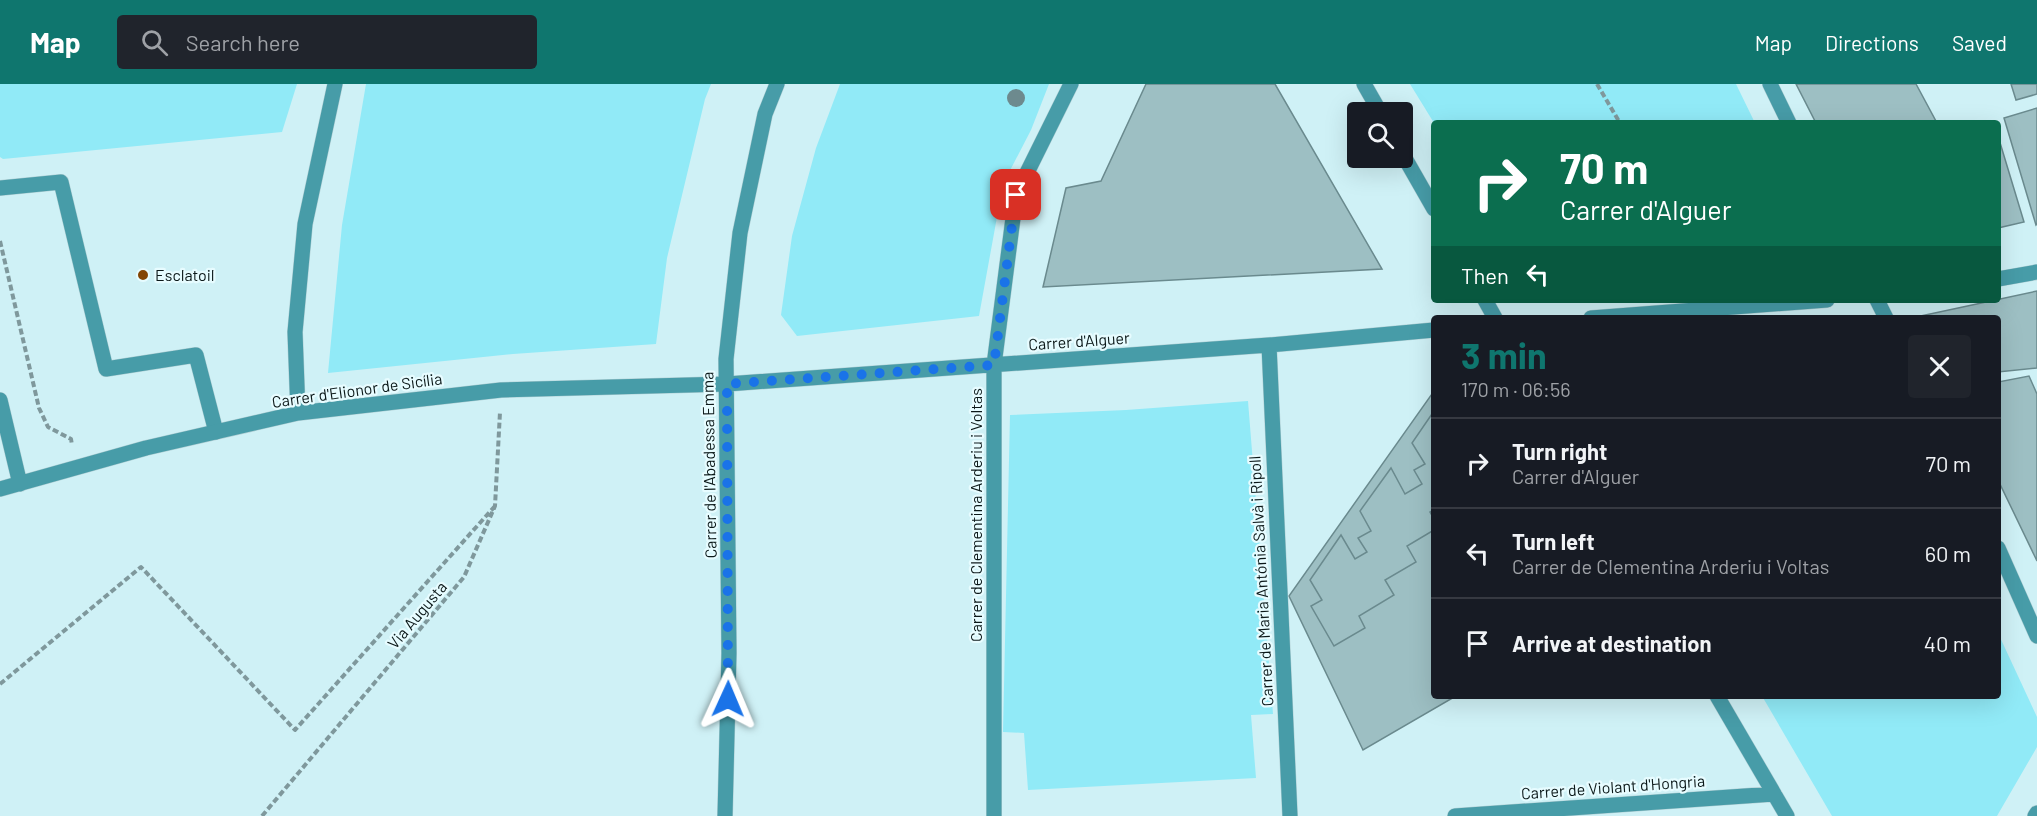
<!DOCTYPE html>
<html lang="en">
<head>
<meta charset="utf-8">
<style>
  :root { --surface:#171b24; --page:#20242c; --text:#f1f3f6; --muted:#9ea1a6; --line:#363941; --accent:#0f766e }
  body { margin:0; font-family:Barlow,sans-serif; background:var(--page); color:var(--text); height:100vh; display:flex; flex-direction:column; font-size:22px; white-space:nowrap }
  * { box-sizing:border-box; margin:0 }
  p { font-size:20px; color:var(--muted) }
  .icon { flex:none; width:33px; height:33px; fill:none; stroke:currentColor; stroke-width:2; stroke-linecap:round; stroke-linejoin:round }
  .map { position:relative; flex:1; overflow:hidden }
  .details { position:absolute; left:1431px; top:231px; width:570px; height:384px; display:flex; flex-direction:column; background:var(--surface); border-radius:6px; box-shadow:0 6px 24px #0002 }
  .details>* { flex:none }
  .banner { position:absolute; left:1431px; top:36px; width:570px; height:183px; border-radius:6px; box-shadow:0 6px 24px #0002; background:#0b6e4f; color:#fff; overflow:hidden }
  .tools { position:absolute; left:1347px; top:18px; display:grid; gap:12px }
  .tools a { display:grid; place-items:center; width:66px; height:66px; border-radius:6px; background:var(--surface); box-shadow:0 6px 24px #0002; font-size:30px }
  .pin { position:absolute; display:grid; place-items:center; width:51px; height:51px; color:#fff; margin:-26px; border-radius:12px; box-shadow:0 3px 9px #0006 }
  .me { position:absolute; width:66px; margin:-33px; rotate:1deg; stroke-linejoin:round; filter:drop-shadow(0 0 4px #0008) }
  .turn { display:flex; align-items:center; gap:21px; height:126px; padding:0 30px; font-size:27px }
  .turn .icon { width:78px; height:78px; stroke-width:2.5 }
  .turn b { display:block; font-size:42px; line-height:51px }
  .then { display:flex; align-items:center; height:57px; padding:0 30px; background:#0003; gap:12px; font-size:22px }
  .round { display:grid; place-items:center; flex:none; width:63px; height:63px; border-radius:6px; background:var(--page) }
  .head { display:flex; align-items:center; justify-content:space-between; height:102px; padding:0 30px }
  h1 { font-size:36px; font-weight:700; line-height:45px; color:var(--accent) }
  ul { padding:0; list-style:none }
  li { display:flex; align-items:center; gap:18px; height:90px; padding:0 30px; border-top:2px solid var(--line) }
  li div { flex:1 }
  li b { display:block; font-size:22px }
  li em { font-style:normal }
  header { display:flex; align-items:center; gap:36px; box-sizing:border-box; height:84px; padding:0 30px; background:var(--accent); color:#fff }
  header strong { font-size:28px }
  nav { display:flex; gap:33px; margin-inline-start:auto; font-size:21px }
  .search { width:420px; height:54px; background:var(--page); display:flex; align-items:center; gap:15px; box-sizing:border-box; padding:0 21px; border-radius:6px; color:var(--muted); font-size:22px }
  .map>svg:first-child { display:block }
  .green { fill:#91eaf7 }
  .building { fill:#9dbfc3; stroke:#6a8a8e; stroke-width:1.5 }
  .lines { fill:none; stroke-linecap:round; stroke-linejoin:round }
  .lane-casing { stroke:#b0ced3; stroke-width:16 }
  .street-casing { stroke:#b0ced3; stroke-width:16 }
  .path { stroke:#7f989c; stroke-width:4; stroke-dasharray:6 3; stroke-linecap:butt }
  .lane { stroke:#479ca8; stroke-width:15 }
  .street { stroke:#479ca8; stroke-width:15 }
  .tree { fill:#6d8a8e }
  .route { stroke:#1a73e8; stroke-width:10; stroke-dasharray:0 18 }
  .poi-dot { fill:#824403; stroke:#e7fcff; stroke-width:2 }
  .labels { text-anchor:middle; stroke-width:4.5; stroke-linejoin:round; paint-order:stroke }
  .poi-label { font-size:16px; fill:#0b1819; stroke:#e7fcff; text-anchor:start }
  .street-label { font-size:16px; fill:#0b1819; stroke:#e7fcff }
</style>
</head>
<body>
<header>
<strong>Map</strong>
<div class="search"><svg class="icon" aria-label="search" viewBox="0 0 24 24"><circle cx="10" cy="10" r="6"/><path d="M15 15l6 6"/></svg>Search here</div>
<nav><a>Map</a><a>Directions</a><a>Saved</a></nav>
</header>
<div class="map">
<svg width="2037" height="732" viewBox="0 0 2037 732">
  <rect width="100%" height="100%" fill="#cff1f6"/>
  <path class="green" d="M0 0H297L282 48 3 75 0 73Z
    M366 0H711L705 15 667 174 656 260 513 270 328 289 342 141Z
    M840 0H1049L1031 46 1003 100 979 232 797 252 781 231 792 152 816 64Z
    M1410 0H1736L1755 39H1434Z
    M1248 317 1273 630 1251 631 1256 694 1028 706 1024 649 1003 648 1010 331 1126 326Z
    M1998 549 2037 633V663L1997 732H1832L1762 612H1998Z"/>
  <path class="building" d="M1146 0H1275L1382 185 1043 203 1066 104 1101 97Z
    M1796 0H1916L1937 39H1816Z
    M2011 0H2037V10L2016 16Z
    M2037 24V140L2036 141 2004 34Z
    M1998 52 2024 138 1998 144Z
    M2037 207V284L1998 288V234L1916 233Z
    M2029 292 2037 310V477L1998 396V298Z
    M1434 307V612H1456L1363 666 1289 512Z
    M1434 327V426L1430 428 1434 435V446L1407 462 1416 478 1385 496 1394 511 1359 532 1365 544 1334 562 1311 522 1322 516 1310 496 1341 451 1355 475 1367 468 1358 454 1371 447 1360 427 1391 384 1405 410 1422 400 1414 386 1425 380 1412 359Z"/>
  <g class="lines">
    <g class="lane-casing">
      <path id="lane" d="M0 104 61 98 106 285 196 271 216 348"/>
    </g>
    <g class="street-casing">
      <path id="street" d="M1364 0 1380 28
        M1770 0 1789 39
        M1402 69 1434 125
        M1998 195 2037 188
        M1485 216 1495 234
        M1877 216 1886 234
        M1591 234 1827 216
        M1269 261 1290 732
        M0 316 20 400
        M298 329 295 248 305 140 335 0
        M0 405 146 364 298 329 501 306 727 300 1269 261 1434 246
        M1998 464 2037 552
        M1717 612 1787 732
        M725 732 729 569 726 275 740 149 765 30 777 0
        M994 732V281L1016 111 1071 0
        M1455 732 1774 710
        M2035 732 2037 729"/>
    </g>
    <path class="path" d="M1597 0 1620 39
      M0 157 39 324 48 343 71 355 72 361
      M0 600 141 483 295 646 495 422
      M262 732 464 493 495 422 500 328"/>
    <use href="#lane" class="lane"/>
    <use href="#street" class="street"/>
  </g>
  <circle class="tree" cx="1016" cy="14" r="9"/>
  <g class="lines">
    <path class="route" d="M728 615 727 300 994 281 1016 111"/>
  </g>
  <circle class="poi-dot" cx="143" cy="191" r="6"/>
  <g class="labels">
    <g class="poi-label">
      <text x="155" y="197">Esclatoil</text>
    </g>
    <g class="street-label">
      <text transform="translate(1079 257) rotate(-4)" y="6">Carrer d'Alguer</text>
      <text transform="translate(357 306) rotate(-8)" y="6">Carrer d'Elionor de Sicília</text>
      <text transform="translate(709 381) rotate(-91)" y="6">Carrer de l'Abadessa Emma</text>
      <text transform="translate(976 431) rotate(-90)" y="6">Carrer de Clementina Arderiu i Voltas</text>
      <text transform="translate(1261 497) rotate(-93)" y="6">Carrer de Maria Antónia Salvà i Ripoll</text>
      <text transform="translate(417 531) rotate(-50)" y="6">Via Augusta</text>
      <text transform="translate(1613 703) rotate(-4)" y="6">Carrer de Violant d'Hongria</text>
    </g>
  </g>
</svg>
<div class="tools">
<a><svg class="icon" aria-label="search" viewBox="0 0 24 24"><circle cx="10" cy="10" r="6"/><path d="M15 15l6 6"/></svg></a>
</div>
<div class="pin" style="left:1016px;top:111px;background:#d93025"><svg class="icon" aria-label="arrive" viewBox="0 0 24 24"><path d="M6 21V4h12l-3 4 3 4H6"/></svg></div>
<svg class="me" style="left:728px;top:615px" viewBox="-20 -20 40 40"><path d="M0-17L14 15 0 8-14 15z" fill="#1a73e8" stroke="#fff" stroke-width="4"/></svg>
<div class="banner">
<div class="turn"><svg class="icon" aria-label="right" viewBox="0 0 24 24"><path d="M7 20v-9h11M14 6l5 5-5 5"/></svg><div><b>70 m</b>Carrer d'Alguer</div></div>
<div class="then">Then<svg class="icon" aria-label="left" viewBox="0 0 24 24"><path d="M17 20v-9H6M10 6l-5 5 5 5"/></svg></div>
</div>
<section class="details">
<div class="head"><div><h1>3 min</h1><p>170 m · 06:56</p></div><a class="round"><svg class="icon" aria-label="close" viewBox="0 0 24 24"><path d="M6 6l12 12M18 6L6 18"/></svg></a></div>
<ul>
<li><svg class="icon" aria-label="right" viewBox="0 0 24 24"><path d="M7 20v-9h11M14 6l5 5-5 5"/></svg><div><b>Turn right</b><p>Carrer d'Alguer</p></div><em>70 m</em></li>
<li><svg class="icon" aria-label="left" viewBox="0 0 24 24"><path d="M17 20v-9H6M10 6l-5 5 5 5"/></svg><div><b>Turn left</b><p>Carrer de Clementina Arderiu i Voltas</p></div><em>60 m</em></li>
<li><svg class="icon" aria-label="arrive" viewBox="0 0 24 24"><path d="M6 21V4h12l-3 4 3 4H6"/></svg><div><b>Arrive at destination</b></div><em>40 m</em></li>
</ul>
</section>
</div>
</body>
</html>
